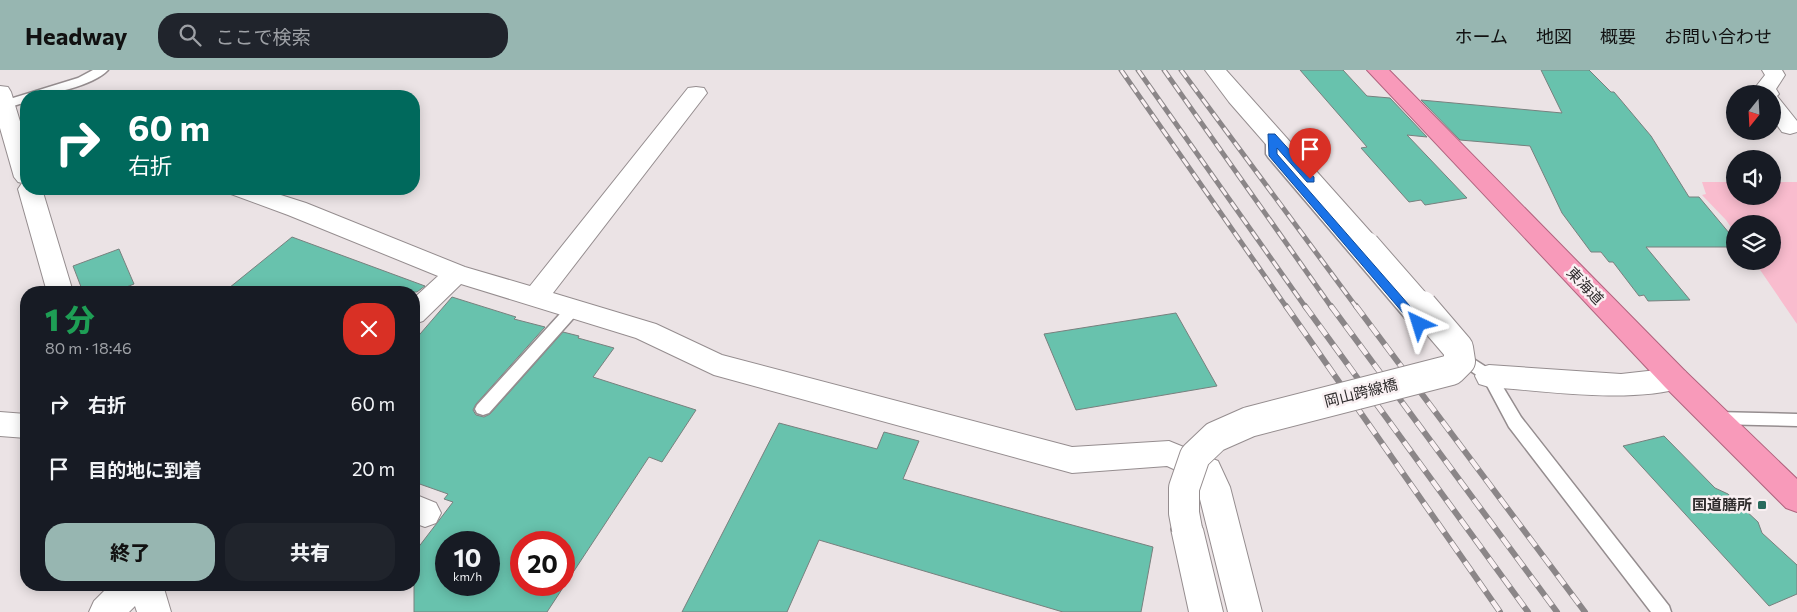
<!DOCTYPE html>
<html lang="ja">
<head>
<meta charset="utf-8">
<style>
  :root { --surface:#171b24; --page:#20242c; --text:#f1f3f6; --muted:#9ea1a6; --accent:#97b6b1 }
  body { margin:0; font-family:Commissioner,"Noto Sans JP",sans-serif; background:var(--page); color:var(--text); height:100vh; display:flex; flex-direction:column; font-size:19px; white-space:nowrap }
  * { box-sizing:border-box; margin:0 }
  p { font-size:16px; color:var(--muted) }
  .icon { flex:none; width:28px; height:28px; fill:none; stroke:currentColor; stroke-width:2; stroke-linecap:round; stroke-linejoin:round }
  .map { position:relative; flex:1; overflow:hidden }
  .panel { position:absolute; left:20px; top:216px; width:400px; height:305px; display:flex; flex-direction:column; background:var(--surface); border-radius:20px; box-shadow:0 2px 12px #0003 }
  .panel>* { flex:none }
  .hud { position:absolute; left:20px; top:20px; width:400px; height:105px; border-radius:20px; box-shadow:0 2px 12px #0003; background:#00695c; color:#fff; overflow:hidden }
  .needle { width:32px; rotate:198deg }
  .controls { position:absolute; left:1726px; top:15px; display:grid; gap:10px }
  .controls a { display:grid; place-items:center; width:55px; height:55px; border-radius:50%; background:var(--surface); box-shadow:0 2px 12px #0003; font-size:25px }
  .speed { position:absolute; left:435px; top:461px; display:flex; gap:10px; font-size:25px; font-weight:700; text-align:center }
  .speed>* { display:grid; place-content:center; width:65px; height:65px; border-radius:50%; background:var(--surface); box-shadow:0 2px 12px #0003; line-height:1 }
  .speed small { font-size:12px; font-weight:400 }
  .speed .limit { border:8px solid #d22; background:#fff; color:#111 }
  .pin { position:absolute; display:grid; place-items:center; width:42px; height:42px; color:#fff; margin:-51px -21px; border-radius:50% 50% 50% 0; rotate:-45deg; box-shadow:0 0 5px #0007 }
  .pin .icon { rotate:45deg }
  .me { position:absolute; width:55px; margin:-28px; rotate:319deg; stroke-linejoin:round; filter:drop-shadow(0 0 4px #0008) }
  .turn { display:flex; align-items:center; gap:18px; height:105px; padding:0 25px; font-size:22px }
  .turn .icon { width:65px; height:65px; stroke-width:2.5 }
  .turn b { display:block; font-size:35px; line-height:42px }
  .round { display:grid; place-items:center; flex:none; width:52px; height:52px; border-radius:20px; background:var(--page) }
  .overview { display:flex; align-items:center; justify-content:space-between; height:85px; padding:0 25px }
  h1 { font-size:30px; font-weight:800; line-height:38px; color:#1e9e55 }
  .action { display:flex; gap:10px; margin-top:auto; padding:10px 25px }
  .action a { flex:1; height:58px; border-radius:20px; background:var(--accent); color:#111; font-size:20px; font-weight:800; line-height:58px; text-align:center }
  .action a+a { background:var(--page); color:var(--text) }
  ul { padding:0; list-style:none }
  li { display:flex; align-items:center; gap:15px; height:65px; padding:0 25px }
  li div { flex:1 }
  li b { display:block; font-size:19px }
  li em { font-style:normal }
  header { display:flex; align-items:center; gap:30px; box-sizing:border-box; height:70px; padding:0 25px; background:var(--accent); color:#111 }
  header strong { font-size:24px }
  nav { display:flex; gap:28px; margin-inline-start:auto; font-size:18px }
  .search { width:350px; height:45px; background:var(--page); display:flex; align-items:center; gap:12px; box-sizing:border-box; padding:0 18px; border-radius:20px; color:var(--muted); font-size:19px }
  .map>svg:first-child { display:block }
  .green { fill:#f9bcce }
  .building { fill:#68c2ad; stroke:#78807e; fill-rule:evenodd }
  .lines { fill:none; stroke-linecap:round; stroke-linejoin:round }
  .service-casing { stroke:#958d8f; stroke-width:3 }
  .minor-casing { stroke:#958d8f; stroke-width:2 }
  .trunk-casing { stroke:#b0637e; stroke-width:2 }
  .service { fill:#fff; fill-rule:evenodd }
  .minor { fill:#fff; fill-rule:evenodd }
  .trunk { fill:#f89aba; fill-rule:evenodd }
  .rail-far1-casing { stroke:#8b8688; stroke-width:5 }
  .rail-casing { stroke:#8b8688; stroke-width:6 }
  .rail-far1 { stroke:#f9f0f2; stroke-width:3; stroke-dasharray:9; stroke-linecap:butt }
  .rail { stroke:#f9f0f2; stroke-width:4.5; stroke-dasharray:12; stroke-linecap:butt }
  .minor-bridge-far1-casing { stroke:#958d8f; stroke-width:26; stroke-linecap:butt }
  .minor-bridge-casing { stroke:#958d8f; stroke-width:32; stroke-linecap:butt }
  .minor-bridge-far1 { stroke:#fff; stroke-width:24 }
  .minor-bridge { stroke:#fff; stroke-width:30 }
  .route { fill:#1a73e8; stroke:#114b97 }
  .poi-dot { fill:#286b5d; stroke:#f9f0f2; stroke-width:2 }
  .labels { text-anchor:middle; stroke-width:5; stroke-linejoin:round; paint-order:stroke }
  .street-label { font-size:15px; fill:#2f2c2d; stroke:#f9f0f2 }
  .poi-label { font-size:15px; font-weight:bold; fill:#2f2c2d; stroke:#f9f0f2; text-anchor:end }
</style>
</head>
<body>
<header>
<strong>Headway</strong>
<div class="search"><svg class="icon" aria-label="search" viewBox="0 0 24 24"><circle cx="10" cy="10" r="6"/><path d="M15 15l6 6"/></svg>ここで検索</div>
<nav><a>ホーム</a><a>地図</a><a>概要</a><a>お問い合わせ</a></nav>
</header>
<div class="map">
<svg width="1797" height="542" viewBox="0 0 1797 542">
  <rect width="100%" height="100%" fill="#ebe3e5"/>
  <path class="green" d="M1702 112H1735V126H1772L1773 112H1797V254L1754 191H1772V154H1735V163L1726 150 1702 125 1706 124Z"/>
  <path class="building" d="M1300 0H1343L1367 26 1390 28 1427 67 1407 65 1467 128 1425 135 1421 130 1409 132 1361 78 1367 77Z
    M1541 0H1589L1611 22H1614L1651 66 1689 127H1699L1735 170V177H1646L1690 230 1648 231 1644 225 1639 226 1613 192H1609L1601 182H1591L1562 143 1530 76 1460 70 1421 30 1562 43Z
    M292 167 425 216 417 222H224Z
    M119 179 134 214 114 222H83L73 196Z
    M452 227 516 247 514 249 545 257 476 334 473 340 476 345 484 347 490 344 563 262 579 266 578 268 614 278 593 307 696 340 662 392 649 387 547 542H414V483L453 432 444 429 448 424 414 412V271ZM446 472H489V515H446ZM521 472H564V515H521Z
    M1176 243 1217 316 1076 340 1044 264Z
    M779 353 877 379 884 362 919 371 903 409 1153 477 1141 542H1063L819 470 787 542H682Z
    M1664 366 1715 418 1728 424 1758 452 1762 463 1797 495V524L1769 536 1623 376Z"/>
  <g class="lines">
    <g class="service-casing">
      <path id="service" d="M93 0H108C93 16 47 26 26 26V32L4 39 0 38V32L78 8Z
        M1272 62 1278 66V83L1427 254 1429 258 1427 262 1422 263 1417 262 1268 87 1266 84V66Z
        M574 233 579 234 581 238 579 242 489 343 483 345 477 343 475 339 477 335 569 234Z
        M1458 279 1494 302 1521 347 1669 536 1671 542H1651L1509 357 1484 310 1453 289 1450 285 1453 281Z
        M1715 342 1797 344V356L1715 354 1709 353 1707 348 1709 343Z"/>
    </g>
    <g class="minor-casing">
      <path id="minor" d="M1205 0H1226L1376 168 1380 174 1376 180 1367 182 1358 180 1229 32Z
        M1762 0H1782L1785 5 1776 19 1779 24 1777 26 1797 51V62L1790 64 1782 62 1772 48V24H1757L1754 19 1765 5Z
        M0 16 8 17 11 22 26 71V119H42L73 222H47L18 119 22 113 18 112 14 107 0 58Z
        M696 17 704 18 707 23 553 223 656 254 722 285 1072 377 1169 371 1218 391 1230 417 1262 542H1228L1195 409 1167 396 1072 403 714 305 636 268 461 214 423 251 414 254V228L438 206 288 145 231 124 227 119H262L306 133 465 197 530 216 688 18Z
        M1489 295 1621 304 1675 298 1685 301 1689 309 1685 317C1630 334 1547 321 1489 317L1479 314 1475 306 1479 298Z
        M0 342 26 344V368L0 366Z
        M414 424 436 433 441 443 436 453 425 457 414 453Z
        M1187 445 1198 449 1203 459 1223 542H1189L1171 459 1176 449Z
        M110 515H163L171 542H137L135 536 129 542H89L94 531Z"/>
    </g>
    <g class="trunk-casing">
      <path id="trunk" d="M1367 0H1389L1685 301 1797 409V442L1786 438 1665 317Z"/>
    </g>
    <use href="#service" class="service"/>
    <use href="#minor" class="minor"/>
    <use href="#trunk" class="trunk"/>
    <g class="rail-far1-casing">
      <path id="rail-far1" d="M1121 0 1287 238
        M1138 0 1306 238
        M1164 0 1332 238
        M1181 0 1357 238"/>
    </g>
    <g class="rail-casing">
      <path id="rail" d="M1286 236 1500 542
        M1305 236 1528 542
        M1331 236 1557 542
        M1356 236 1585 542"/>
    </g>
    <use href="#rail-far1" class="rail-far1"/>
    <use href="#rail" class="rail"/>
    <g class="minor-bridge-far1-casing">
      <path id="minor-bridge-far1" d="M1367 174 1423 238"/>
    </g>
    <g class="minor-bridge-casing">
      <path id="minor-bridge" d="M1187 459 1184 443V418L1195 386 1215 367 1249 352 1451 300 1460 291 1458 278 1422 236"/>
    </g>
    <use href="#minor-bridge-far1" class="minor-bridge-far1"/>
    <use href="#minor-bridge" class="minor-bridge"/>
  </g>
  <path class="route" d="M1268 64H1275L1314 107V112H1307L1277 78V84L1423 251 1424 254 1423 257H1415L1269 86Z"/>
  <rect class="poi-dot" x="1757" y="430" width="10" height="10" rx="2.5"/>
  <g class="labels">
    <g class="street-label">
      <text transform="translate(1585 216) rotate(46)" y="5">東海道</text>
      <text transform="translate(1361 323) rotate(-14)" y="5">岡山跨線橋</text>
    </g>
    <g class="poi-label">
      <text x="1752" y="440">国道膳所</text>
    </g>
  </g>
</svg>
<div class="controls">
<a><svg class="needle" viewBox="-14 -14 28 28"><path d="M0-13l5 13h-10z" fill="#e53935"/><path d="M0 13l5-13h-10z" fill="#9ea1a6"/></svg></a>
<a><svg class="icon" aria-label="sound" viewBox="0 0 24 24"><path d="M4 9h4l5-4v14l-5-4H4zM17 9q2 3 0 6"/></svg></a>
<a><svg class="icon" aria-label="layers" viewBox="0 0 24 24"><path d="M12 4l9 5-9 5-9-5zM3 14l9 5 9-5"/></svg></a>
</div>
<div class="speed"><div>10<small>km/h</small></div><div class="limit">20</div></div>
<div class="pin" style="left:1310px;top:109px;background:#d93025"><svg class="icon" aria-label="arrive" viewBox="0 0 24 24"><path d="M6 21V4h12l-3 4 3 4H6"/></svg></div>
<svg class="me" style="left:1419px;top:254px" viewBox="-20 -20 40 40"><path d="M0-17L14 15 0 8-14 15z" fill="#1a73e8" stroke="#fff" stroke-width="4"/></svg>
<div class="hud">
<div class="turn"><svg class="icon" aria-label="right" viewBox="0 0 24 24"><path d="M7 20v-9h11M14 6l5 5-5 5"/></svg><div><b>60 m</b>右折</div></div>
</div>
<section class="panel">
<div class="overview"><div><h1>1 分</h1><p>80 m · 18:46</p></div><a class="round" style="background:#d93025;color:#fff"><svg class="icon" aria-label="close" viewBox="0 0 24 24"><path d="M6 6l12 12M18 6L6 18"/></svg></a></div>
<ul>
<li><svg class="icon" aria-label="right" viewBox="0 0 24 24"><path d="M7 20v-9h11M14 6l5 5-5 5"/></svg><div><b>右折</b></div><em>60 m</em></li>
<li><svg class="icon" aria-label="arrive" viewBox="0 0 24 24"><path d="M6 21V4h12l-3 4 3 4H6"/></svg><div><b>目的地に到着</b></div><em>20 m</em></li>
</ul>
<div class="action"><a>終了</a><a>共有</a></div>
</section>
</div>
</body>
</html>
